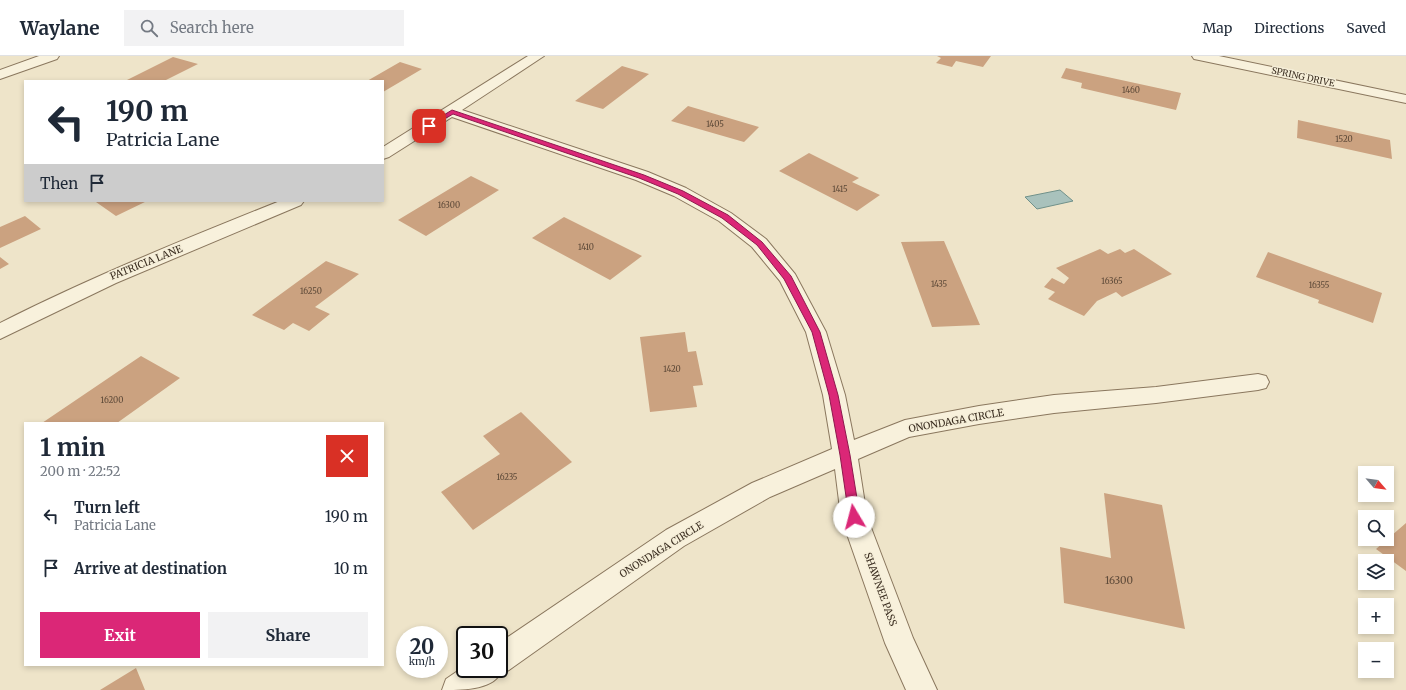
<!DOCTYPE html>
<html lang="en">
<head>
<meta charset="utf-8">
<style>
  :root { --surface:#fff; --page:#f2f2f3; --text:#1f2937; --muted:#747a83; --line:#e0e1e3; --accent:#db2777 }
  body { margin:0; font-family:Merriweather,serif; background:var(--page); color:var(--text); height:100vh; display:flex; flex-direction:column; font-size:15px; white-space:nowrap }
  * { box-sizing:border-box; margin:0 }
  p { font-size:13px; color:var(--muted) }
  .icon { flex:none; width:22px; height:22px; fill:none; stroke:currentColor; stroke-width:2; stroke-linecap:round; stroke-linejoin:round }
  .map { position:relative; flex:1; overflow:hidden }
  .details { position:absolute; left:24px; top:366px; width:360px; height:244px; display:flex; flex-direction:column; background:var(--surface); border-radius:0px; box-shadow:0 2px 6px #0003 }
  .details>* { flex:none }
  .top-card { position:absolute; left:24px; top:24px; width:360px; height:122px; border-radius:0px; box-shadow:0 2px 6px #0003; background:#fff; color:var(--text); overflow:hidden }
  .needle { width:26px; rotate:118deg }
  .tools { position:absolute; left:1358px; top:410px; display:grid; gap:8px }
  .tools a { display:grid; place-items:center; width:36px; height:36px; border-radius:0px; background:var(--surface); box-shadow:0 2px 6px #0003; font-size:20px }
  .speed { position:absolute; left:396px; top:570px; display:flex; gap:8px; font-size:20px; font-weight:700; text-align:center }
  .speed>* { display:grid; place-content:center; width:52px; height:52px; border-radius:50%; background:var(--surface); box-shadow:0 2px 6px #0003; line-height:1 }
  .speed small { font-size:10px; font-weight:400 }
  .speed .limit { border:2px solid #111; border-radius:6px; background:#fff; color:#111 }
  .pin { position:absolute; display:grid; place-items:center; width:34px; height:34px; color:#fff; margin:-17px; border-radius:8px; box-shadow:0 2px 6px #0006 }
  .me { position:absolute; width:44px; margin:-22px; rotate:352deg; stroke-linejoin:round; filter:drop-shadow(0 0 3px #0008) }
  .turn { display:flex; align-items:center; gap:14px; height:84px; padding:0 16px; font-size:18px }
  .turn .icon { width:52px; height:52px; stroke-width:2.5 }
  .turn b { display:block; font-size:28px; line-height:34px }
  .then { display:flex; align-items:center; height:38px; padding:0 16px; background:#0003; gap:8px; font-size:15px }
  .round { display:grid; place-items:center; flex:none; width:42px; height:42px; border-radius:0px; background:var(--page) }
  .summary { display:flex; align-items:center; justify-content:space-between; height:68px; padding:0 16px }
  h1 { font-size:24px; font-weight:700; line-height:30px }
  .primary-button { display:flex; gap:8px; margin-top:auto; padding:8px 16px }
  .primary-button a { flex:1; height:46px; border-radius:0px; background:var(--accent); color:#fff; font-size:16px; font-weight:700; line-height:46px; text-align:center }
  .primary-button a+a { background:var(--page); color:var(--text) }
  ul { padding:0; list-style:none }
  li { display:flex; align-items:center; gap:12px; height:52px; padding:0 16px }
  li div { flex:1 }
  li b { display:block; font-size:15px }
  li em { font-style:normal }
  header { display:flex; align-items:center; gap:24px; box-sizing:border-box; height:56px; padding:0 20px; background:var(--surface); border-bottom:1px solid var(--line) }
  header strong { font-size:19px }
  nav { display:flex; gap:22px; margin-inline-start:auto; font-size:14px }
  .search { width:280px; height:36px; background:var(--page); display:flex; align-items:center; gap:10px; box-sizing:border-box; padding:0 14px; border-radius:0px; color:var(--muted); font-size:15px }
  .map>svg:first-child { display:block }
  .water { fill:#a9c2bc; stroke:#70918a }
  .building { fill:#cba280 }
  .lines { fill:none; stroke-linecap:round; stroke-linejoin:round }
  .street-casing { stroke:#8a775e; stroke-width:2 }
  .street { fill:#f8f1dc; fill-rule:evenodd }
  .route { fill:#db2777; stroke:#8e194d }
  .labels { text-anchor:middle; stroke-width:3; stroke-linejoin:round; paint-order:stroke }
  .number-label { font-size:8px; fill:#5f4b39 }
  .far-street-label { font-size:9px; fill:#3b2e21; stroke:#f5eed8 }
  .street-label { font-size:10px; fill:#3b2e21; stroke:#f5eed8 }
  .near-number-label { font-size:10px; fill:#5f4b39 }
</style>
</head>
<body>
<header>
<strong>Waylane</strong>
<div class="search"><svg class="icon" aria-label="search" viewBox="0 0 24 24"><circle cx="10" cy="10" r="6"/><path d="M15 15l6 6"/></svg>Search here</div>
<nav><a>Map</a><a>Directions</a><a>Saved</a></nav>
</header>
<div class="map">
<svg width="1406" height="634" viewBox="0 0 1406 634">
  <rect width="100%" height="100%" fill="#eee4c9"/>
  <path class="water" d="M1060 134 1073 145 1037 153 1025 141Z"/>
  <path class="building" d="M937 0H991L983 11 956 5 952 11 936 7 941 2Z
    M173 1 198 8 164 25H125Z
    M400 6 422 13 383 36V25H367Z
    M622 10 649 18 603 53 575 45Z
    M1066 12 1181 37 1176 54 1081 32 1082 27 1061 22Z
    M688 50 759 71 744 86 671 65Z
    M1298 64 1390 84 1392 103 1297 82Z
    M809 97 859 122 852 126 880 139 857 155 779 115Z
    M471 120 499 134 426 180 398 164Z
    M99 145H147L116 160 96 146Z
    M25 160 41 173 0 192V171Z
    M564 161 642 200 610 224 532 182Z
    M944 185 980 269 932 271 901 186Z
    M1100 193 1108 198 1120 193 1125 197 1134 193 1172 218 1122 241 1116 236 1097 245 1084 260 1048 243 1055 236 1044 231 1052 222 1064 228 1069 222 1056 212Z
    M1268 196 1382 237 1373 267 1318 247 1319 244 1256 221Z
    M0 201 9 208 0 213Z
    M326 205 359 218 315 251 330 258 309 275 293 267 284 274 252 259Z
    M685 276 688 296 696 295 703 329 693 330 697 351 650 356 640 281Z
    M141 300 180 322 117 367H42Z
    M521 356 572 406 473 474 441 436 500 398 483 380Z
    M1104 437 1162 449 1185 573 1064 547 1060 491 1111 502Z
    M1406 467V515L1376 493Z
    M136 612 145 634H100Z"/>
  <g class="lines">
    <g class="street-casing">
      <path id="street" d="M39 0H59L57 3 0 23V14Z
        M528 0H544L462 54 648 116 686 132 731 157 766 183 795 218 826 276 845 339 854 384 905 364 979 350 1054 339 1156 331 1258 318 1266 320 1269 326 1266 332 1258 334 1156 347 1054 357 979 368 909 381 858 403 867 461 913 582 937 634H906L885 587 841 461 835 413 770 441 684 490 509 614 500 618C491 634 461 634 442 634L446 623 465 610V613H499V587L666 474 752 427 832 393 823 339 806 276 780 225 752 191 719 165 674 140 636 124 452 61 389 101 383 103V91Z
        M1192 0H1219L1406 39V47L1199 4 1194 3Z
        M280 145H304L301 149 116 227 0 283V267C91 221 185 183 280 145Z"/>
    </g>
    <use href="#street" class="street"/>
  </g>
  <path class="route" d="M452 54 644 119 683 135 728 159 762 186 791 220 820 276 838 339 850 399 860 461 858 465H851L849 461 840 399 829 339 812 276 784 223 757 189 722 162 678 138 639 122 453 58 431 71 426 70Z"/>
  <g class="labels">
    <g class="number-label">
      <text x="1131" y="37">1460</text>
      <text x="715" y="71">1405</text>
      <text x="1344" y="86">1520</text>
      <text x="840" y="136">1415</text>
      <text x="449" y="152">16300</text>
      <text x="586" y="194">1410</text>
      <text x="1112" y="228">16365</text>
      <text x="939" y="231">1435</text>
      <text x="1319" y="232">16355</text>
      <text x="311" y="238">16250</text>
      <text x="672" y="316">1420</text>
      <text x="112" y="347">16200</text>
      <text x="507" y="424">16235</text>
    </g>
    <g class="far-street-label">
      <text transform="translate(1303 21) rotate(12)" y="3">SPRING DRIVE</text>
    </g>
    <g class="street-label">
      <text transform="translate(146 206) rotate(-22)" y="4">PATRICIA LANE</text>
      <text transform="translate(956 364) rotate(-10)" y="4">ONONDAGA CIRCLE</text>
      <text transform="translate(661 493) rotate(-32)" y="4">ONONDAGA CIRCLE</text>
      <text transform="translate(881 533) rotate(70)" y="4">SHAWNEE PASS</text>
    </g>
    <g class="near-number-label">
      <text x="1119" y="528">16300</text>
    </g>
  </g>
</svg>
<div class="tools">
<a><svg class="needle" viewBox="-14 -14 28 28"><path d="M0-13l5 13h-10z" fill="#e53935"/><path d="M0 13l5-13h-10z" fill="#747a83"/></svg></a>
<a><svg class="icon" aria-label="search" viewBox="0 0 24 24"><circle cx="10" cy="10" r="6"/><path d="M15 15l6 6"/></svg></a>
<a><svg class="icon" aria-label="layers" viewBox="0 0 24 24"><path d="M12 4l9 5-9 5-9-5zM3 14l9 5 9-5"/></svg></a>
<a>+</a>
<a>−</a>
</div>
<div class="speed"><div>20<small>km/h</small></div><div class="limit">30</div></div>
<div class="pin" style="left:429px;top:70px;background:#d93025"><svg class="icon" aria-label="arrive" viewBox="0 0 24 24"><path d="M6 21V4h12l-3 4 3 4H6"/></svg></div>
<svg class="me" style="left:854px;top:461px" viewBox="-20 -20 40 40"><circle r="19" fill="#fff"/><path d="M0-13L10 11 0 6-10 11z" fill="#db2777"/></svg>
<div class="top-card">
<div class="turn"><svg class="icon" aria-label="left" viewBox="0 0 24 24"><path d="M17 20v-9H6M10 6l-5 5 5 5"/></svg><div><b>190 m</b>Patricia Lane</div></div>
<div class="then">Then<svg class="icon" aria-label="arrive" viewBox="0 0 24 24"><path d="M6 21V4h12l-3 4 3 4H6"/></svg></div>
</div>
<section class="details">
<div class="summary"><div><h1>1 min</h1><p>200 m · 22:52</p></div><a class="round" style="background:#d93025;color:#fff"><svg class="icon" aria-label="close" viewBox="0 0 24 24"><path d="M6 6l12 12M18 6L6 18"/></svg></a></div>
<ul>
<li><svg class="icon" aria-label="left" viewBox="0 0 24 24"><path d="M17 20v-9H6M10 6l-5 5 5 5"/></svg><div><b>Turn left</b><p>Patricia Lane</p></div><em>190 m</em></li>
<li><svg class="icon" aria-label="arrive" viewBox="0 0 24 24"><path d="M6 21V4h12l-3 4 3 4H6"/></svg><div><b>Arrive at destination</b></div><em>10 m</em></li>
</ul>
<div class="primary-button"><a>Exit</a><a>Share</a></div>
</section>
</div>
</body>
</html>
